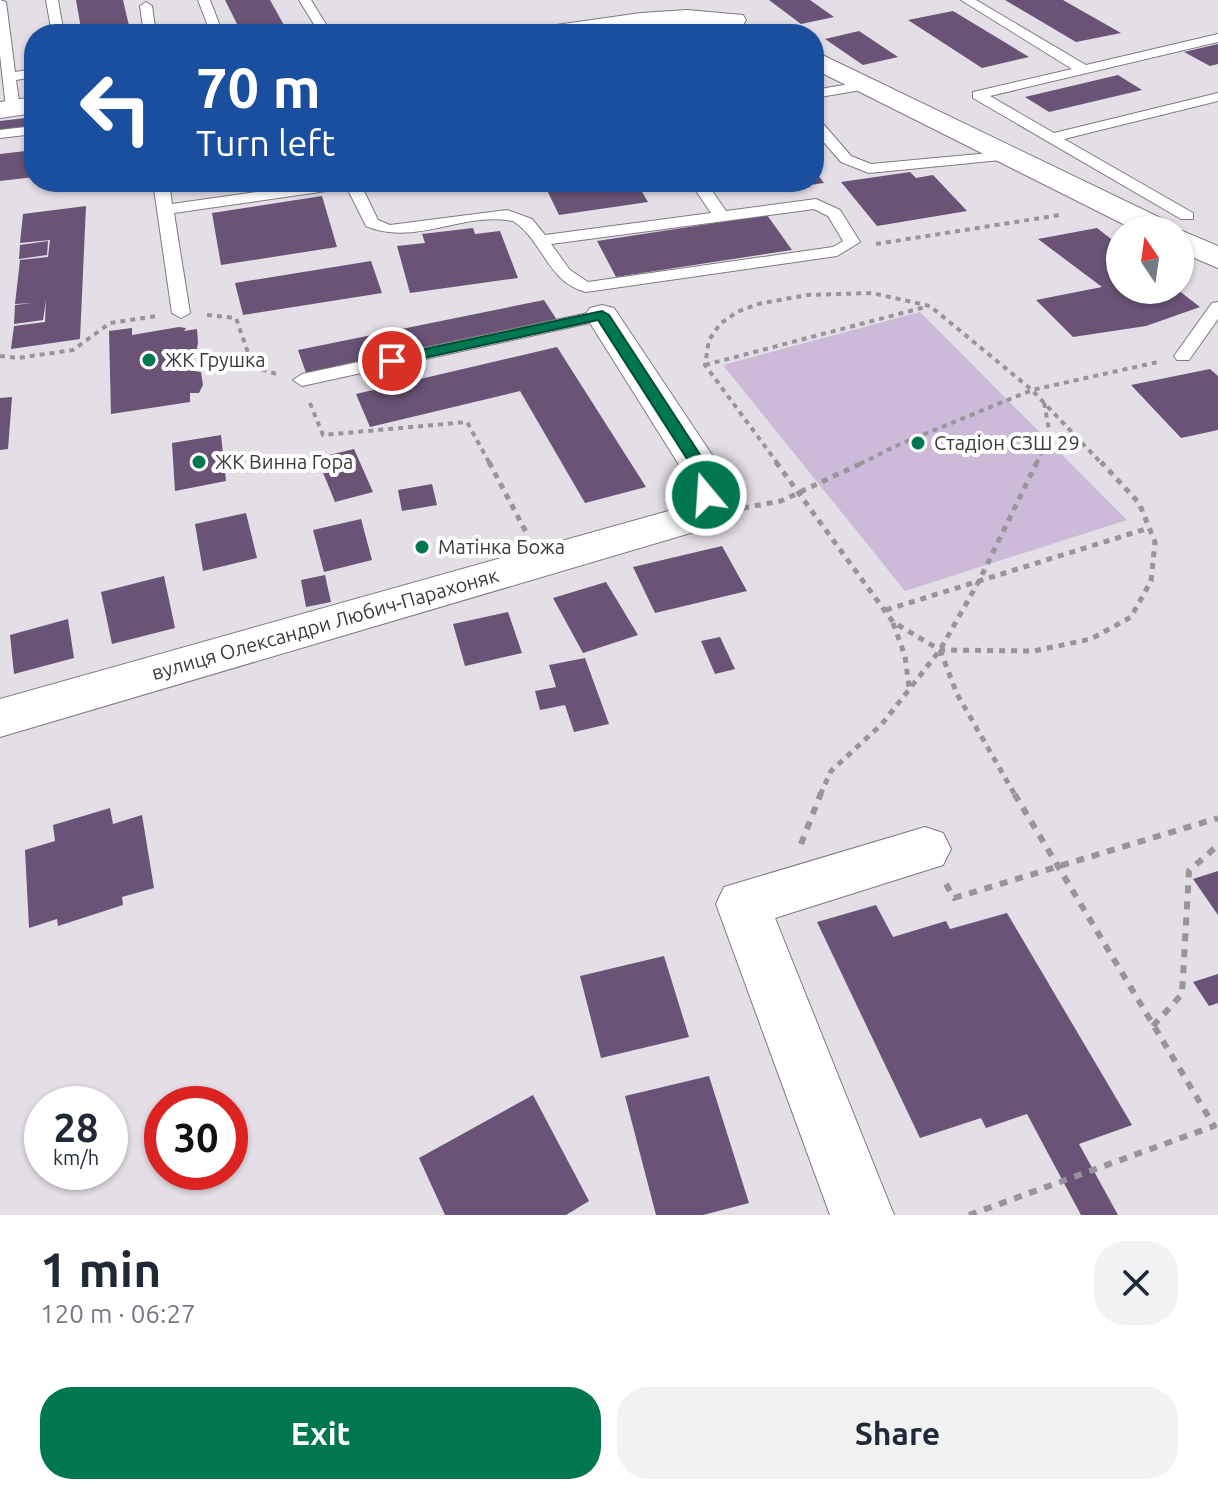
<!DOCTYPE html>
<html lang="en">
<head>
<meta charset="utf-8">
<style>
  :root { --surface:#fff; --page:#f2f2f3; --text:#1f2937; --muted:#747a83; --accent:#007651 }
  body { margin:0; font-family:Ubuntu,sans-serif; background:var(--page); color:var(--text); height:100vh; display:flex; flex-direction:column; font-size:30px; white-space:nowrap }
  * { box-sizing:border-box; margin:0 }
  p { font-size:26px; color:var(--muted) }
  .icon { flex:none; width:44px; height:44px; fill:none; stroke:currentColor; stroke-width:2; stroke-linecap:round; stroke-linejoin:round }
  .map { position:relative; height:1215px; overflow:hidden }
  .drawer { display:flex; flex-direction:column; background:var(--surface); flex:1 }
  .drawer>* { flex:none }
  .hud { position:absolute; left:24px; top:24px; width:800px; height:168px; border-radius:32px; box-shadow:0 2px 6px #0004; background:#1a4fa0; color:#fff; overflow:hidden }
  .needle { width:52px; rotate:347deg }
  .tools { position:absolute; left:1106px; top:216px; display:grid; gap:16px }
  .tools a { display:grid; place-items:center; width:88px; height:88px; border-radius:50%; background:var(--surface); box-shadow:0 2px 6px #0004; font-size:40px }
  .speed { position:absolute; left:24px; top:1086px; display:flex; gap:16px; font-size:40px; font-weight:700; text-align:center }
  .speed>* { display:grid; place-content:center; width:104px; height:104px; border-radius:50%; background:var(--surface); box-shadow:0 2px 6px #0004; line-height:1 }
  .speed small { font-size:20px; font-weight:400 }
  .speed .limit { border:12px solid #d22; background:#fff; color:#111 }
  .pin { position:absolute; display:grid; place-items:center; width:68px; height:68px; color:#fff; margin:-34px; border:4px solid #fff; border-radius:50%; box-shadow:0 2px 8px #0007 }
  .me { position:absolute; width:88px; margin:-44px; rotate:342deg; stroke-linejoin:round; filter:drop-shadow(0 0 6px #0008) }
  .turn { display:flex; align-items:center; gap:28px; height:168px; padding:0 40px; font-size:36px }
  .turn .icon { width:104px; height:104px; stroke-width:2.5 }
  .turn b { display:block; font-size:56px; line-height:68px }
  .round { display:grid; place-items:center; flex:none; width:84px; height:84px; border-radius:32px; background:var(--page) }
  .headline { display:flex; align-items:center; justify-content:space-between; height:136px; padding:0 40px }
  h1 { font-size:48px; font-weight:700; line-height:60px }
  .cta { display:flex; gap:16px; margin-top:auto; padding:16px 40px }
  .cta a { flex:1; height:92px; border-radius:32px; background:var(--accent); color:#fff; font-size:32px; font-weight:700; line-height:92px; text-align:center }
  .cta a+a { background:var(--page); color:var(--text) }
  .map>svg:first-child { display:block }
  .green { fill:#cdbad8 }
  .building { fill:#6a5376 }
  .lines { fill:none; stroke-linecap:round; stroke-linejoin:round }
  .service-casing { stroke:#7f7a82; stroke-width:2 }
  .minor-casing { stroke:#7f7a82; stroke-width:2 }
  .path-far2 { stroke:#98949a; stroke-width:4; stroke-dasharray:5 5; stroke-linecap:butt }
  .path-far1 { stroke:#98949a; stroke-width:5; stroke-dasharray:6 6; stroke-linecap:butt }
  .path { stroke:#98949a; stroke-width:6; stroke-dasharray:8 8; stroke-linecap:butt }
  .service { fill:#fff; fill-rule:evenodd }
  .minor { fill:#fff; fill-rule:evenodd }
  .route { fill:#007651; stroke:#004d35; stroke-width:2 }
  .poi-dot { fill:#007651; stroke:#fff; stroke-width:3 }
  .labels { text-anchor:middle; stroke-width:8; stroke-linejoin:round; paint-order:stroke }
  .poi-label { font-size:20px; fill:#3c3a3d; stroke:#fff; text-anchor:start }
  .street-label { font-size:20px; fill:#3c3a3d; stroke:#fff }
</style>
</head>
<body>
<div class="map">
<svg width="1218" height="1215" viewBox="0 0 1218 1215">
  <rect width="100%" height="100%" fill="#e4dee7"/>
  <path class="green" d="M920 312 1127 520 905 591 723 365Z"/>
  <path class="building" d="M76 0H123L131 34H82Z
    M225 0H270L289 34H242Z
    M769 0H810L834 17 801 24Z
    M1005 0H1063L1121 33 1076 42Z
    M953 11 1029 57 982 68 908 20Z
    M859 31 898 57 863 65 825 39Z
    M1218 44V64L1210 66 1184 52Z
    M1118 75 1142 90 1049 112 1025 97Z
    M34 117V126L0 130V121Z
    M34 150V177L0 181V154Z
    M814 170 824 183 760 192 753 182H814Z
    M910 172 916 178 933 175 967 211 877 226 841 182Z
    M543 182H636L648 202 559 215Z
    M322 196 337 247 221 265 212 213Z
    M86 206 80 339 11 349 14 326 45 322 46 300 43 320 14 324 15 305 33 303 15 304 20 260 48 257 50 240 20 243 23 214Z
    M767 215 792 250 616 277 597 241Z
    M473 228 475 234 500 231 518 278 410 293 397 246 425 243 422 234Z
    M1097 228 1120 246V290H1178L1200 307 1146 326 1073 337 1036 300 1102 287 1038 239Z
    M48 241 47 255 19 259 20 245Z
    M371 261 382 293 243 315 235 283Z
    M544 300 557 320 306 373 298 350Z
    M179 327 186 328 184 331 197 329 198 342 197 349 188 350V370L201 372 203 385 199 393H190V402L111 414 109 331 132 328V335Z
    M557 347 646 487 585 503 520 391 370 427 356 394Z
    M1210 369 1218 376V430L1181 438 1131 385Z
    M12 397 8 449 0 450V398Z
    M221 435 226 481 175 491 172 443Z
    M354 449 373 492 335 502 317 458Z
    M432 484 437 505 402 511 398 490Z
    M246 513 257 558 203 571 195 524Z
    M361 519 372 560 324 572 313 530Z
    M722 546 747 591 655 613 633 567Z
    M325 575 331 602 306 607 301 580Z
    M164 576 175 628 112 644 101 592Z
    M606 582 638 635 583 653 553 598Z
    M508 612 522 653 465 666 453 624Z
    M68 619 74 658 14 674 10 635Z
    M720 637 735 669 715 674 701 641Z
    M585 658 609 724 574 732 565 705 540 710 535 691 556 687 549 665Z
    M110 808 113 824 142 815 154 888 122 897 123 905 58 926 57 919 29 928 25 850 55 841 53 825Z
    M1218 871V915L1193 879Z
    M876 905 893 937 946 921 950 929 1007 913 1132 1125 1079 1144 1118 1215H1081L1027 1114 986 1128 981 1118 920 1138 817 922Z
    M664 956 689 1037 601 1058 580 976Z
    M1218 974V1003L1209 1006 1193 982Z
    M709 1076 749 1203 703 1215H656L625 1096Z
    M533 1095 589 1201 566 1215H445L419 1158Z"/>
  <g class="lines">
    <g class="service-casing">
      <path id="service" d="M0 0 6 2 15 72 34 69V77L16 80 20 108 13 112 6 108 0 55Z
        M46 0H58L64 34H52Z
        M198 0H210L223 34H211Z
        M299 0H311L332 34H320Z
        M961 0H976L1086 65 1218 34V42L990 96 1054 133 1218 93V101L1064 139 1193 213V219H1181L973 98V92L1072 69Z
        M146 2 152 6 156 34H144L140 6Z
        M868 81 875 85 873 88 814 98V90Z
        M814 118 819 119 851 156 871 164 1011 151 1018 155 1011 159 869 173 841 162 814 131Z
        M34 126V134L0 138V130Z
        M153 182H169L172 204 325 182H364L361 185 378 220 390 225 507 210 532 219 545 235 711 213 690 182H706L726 211 816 199 840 210 860 242 837 256 586 292C547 282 543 240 513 221 464 211 414 247 366 226L347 188 174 213 190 313 181 318 172 313ZM814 209 828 216 843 241 833 247 588 282 570 270 551 244Z
        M1218 302V319L1189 360H1177L1174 356 1177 352 1212 303Z
        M602 310 608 311 611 315 608 319 302 386 293 380 302 374Z"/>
    </g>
    <g class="minor-casing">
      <path id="minor" d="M687 10 743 15 746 20 743 25H687L597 34H536L540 29 549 26 641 13Z
        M814 51 1171 223 1176 230H1135L814 69Z
        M34 97V113L0 118V102Z
        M1180 230 1218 246V268L1180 252Z
        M602 305 614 308 726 476 727 514 721 524 0 737V699L686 506V476L585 315 590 308Z
        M925 827 943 833 951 849 943 865 775 918 894 1215H830L716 904 724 887Z"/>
    </g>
    <path class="path-far2" d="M876 244 1060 215
      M207 315 236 318 253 367 277 374
      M0 356 18 358 73 350 110 323 157 316
      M705 365 929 306
      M310 403 323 435 467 422 490 464
      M778 464 705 365 709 340 720 324 737 312 758 304 807 295 872 293 930 306 1032 390 1102 464
      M860 464 898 445 1032 390 1158 362
      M1036 464 1050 436 1044 402"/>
    <path class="path-far1" d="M489 462 527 534
      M776 462 893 622 940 650 1034 651 1091 639 1131 617 1151 581 1155 542 1139 503 1101 462
      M743 508 781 501 864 462
      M886 610 1149 528
      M893 623 905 656 909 687
      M940 650 957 694 1015 795
      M820 795 831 771 882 724 940 650 979 581 1037 462"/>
    <path class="path" d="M801 844 821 793
      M946 884 954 898 1218 818
      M1153 1026 1182 994 1189 871 1218 845
      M969 1215 1214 1126 1014 793"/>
    <use href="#service" class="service"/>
    <use href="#minor" class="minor"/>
  </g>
  <path class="route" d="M602 311 609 315 714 476 712 499H700L698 476 598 320 392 365 385 361 392 356Z"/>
  <g class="poi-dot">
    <circle cx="149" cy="360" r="8"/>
    <circle cx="918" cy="443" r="8"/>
    <circle cx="199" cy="462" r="8"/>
    <circle cx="422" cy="547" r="8"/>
  </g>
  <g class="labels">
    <g class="poi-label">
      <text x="165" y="367">ЖК Грушка</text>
      <text x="934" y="450">Стадіон СЗШ 29</text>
      <text x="215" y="469">ЖК Винна Гора</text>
      <text x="438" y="554">Матінка Божа</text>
    </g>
    <g class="street-label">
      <text transform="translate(325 624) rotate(-16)" y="7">вулиця Олександри Любич-Парахоняк</text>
    </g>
  </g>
</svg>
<div class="tools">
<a><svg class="needle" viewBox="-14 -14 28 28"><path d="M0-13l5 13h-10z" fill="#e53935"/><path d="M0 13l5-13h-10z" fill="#747a83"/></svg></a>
</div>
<div class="speed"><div>28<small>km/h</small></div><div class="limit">30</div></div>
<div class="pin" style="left:392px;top:361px;background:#d93025"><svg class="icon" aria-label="arrive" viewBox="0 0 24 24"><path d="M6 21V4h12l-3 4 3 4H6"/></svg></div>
<svg class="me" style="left:706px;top:495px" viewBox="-20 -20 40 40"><circle r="17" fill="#007651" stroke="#fff" stroke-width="3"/><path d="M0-11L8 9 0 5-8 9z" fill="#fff"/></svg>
<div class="hud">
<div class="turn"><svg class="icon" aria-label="left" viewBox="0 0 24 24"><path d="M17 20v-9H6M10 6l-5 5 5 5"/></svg><div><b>70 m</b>Turn left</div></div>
</div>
</div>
<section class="drawer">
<div class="headline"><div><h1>1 min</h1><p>120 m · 06:27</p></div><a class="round"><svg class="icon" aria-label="close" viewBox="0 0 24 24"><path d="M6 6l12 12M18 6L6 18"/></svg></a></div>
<div class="cta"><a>Exit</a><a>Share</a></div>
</section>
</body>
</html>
